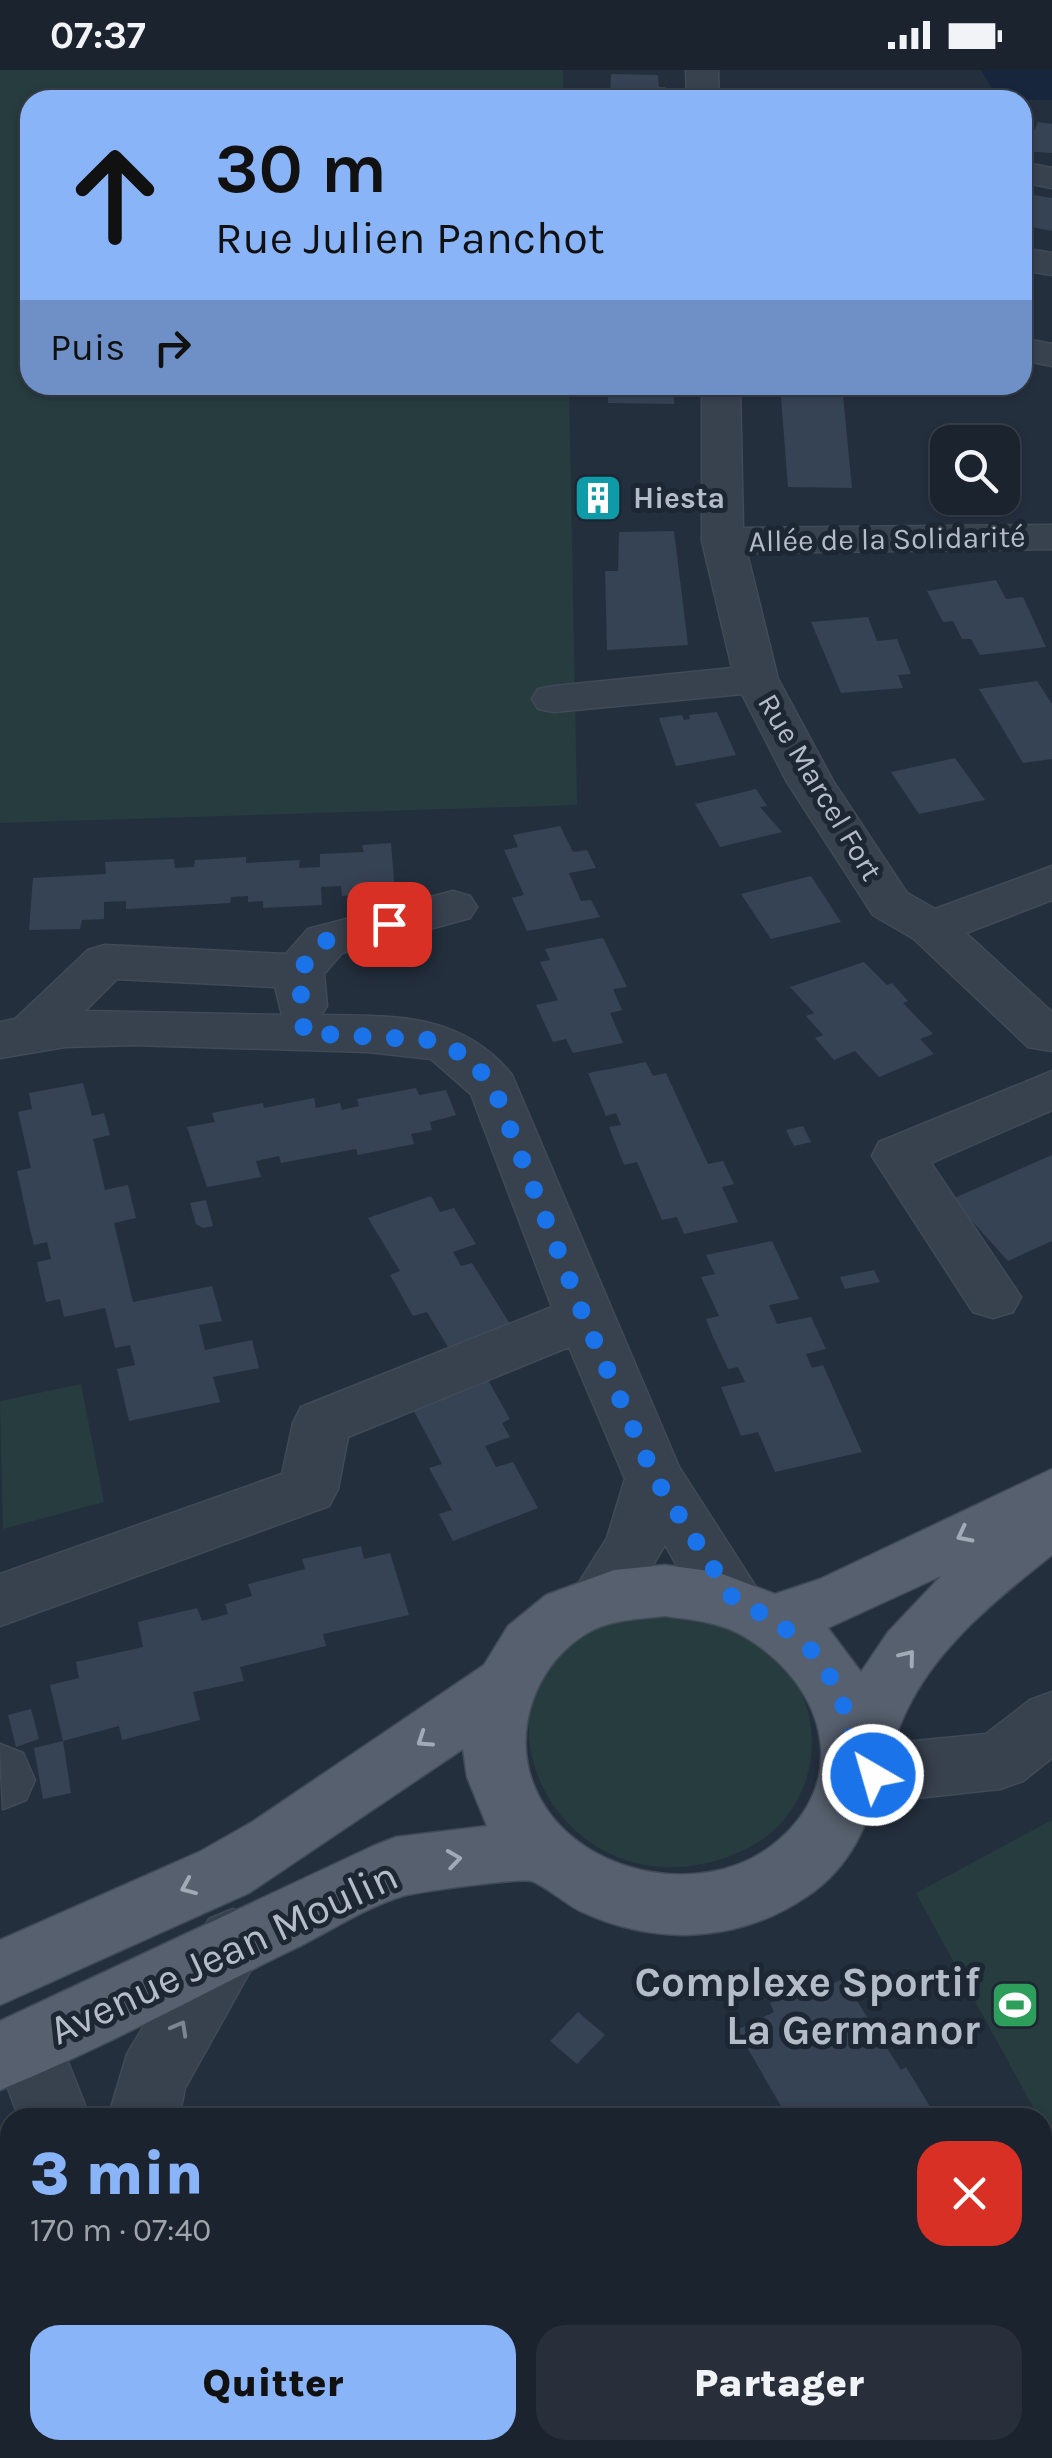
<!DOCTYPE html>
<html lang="fr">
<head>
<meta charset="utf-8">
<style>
  :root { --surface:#1b232e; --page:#282f3a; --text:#f1f3f6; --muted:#a0a4aa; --line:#39404a; --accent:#8ab4f8 }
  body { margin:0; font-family:Karla,sans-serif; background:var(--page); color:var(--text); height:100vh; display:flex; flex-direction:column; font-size:38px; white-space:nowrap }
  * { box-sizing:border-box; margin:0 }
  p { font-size:32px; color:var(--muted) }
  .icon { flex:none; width:55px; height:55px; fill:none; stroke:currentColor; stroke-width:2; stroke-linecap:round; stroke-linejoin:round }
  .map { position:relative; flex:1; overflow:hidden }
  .side { position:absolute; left:0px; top:2038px; width:1052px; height:352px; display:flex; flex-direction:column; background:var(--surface); border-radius:30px 30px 0 0; box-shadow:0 2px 8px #0004,0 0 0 2px var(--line) }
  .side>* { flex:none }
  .hud { position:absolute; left:20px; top:20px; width:1012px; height:305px; border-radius:30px; box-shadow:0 2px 8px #0004,0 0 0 2px var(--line); background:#8ab4f8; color:#111; overflow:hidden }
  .fabs { position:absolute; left:930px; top:355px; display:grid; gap:20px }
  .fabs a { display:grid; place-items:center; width:90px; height:90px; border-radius:20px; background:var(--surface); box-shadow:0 2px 8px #0004,0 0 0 2px var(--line); font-size:50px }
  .pin { position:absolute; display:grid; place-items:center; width:85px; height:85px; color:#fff; margin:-42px; border-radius:20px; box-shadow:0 5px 15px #0006 }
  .me { position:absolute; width:110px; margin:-55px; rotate:322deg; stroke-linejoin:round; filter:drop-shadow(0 0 8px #0008) }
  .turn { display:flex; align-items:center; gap:35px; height:210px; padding:0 30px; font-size:45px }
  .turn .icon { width:130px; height:130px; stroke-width:2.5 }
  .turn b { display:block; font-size:70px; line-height:85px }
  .then { display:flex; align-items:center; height:95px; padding:0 30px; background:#0003; gap:20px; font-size:38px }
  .round { display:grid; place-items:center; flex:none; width:105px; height:105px; border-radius:30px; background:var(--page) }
  .summary { display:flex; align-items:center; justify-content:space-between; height:170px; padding:0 30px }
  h1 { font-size:60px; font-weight:800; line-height:75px; color:var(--accent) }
  .primary-button { display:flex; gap:20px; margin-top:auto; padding:20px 30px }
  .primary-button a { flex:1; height:115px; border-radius:30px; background:var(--accent); color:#111; font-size:40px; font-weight:800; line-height:115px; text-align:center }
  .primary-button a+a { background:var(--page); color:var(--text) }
  .status { display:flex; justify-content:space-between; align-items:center; height:70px; padding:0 50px; background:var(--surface); direction:ltr }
  .status svg { height:28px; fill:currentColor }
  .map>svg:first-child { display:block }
  .green { fill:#263c3f }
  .water { fill:#17263c }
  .building { fill:#364354 }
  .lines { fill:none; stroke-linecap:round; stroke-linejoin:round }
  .minor-casing { stroke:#414a57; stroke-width:3 }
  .major-casing { stroke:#414a57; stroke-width:3 }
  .minor { fill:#38414e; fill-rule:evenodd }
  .major { fill:#56606e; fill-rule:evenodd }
  .oneway { stroke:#a1aab7 }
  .oneway2 { stroke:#7c8592 }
  .route { stroke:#1a73e8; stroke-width:18; stroke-dasharray:0 32.4 }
  .labels { text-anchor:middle; stroke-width:10; stroke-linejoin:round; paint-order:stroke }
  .far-poi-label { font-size:30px; font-weight:bold; fill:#b4bcc9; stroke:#1d2633; text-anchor:start }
  .far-street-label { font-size:30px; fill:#b4bcc9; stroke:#1d2633 }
  .near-street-label { font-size:42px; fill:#b4bcc9; stroke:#1d2633 }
  .near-poi-label { font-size:42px; font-weight:bold; fill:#b4bcc9; stroke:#1d2633; text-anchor:end }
</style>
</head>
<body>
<div class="status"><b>07:37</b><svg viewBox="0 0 49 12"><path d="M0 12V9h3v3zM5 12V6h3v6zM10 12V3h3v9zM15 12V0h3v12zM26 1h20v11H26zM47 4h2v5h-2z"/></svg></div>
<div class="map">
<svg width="1052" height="2388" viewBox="0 0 1052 2388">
  <rect width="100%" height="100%" fill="#242f3e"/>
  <path class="green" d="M0 0H563V30H30V315H569L577 735 0 753Z
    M81 1314 104 1432 3 1459 0 1331Z
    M671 1544C701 1550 731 1555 757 1572 816 1610 829 1688 789 1743 771 1769 744 1782 715 1791 543 1839 444 1596 626 1549 640 1545 657 1545 671 1544Z
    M1052 1750V2072L916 1823Z"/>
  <path class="water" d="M981 0H1052V30H999Z"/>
  <path class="building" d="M611 4 658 5 659 17H666V30H610Z
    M765 22 820 28V30H760Z
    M1038 52 1052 54V83L1022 81V57L1035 59Z
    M1022 123 1052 128V161L1022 155Z
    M608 315H674V334L608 333Z
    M780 315H842L852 418 788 417Z
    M924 315H1005L1004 327 923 320Z
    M937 379 948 380V410L937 409Z
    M613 424V432H583L582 425Z
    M674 461 688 575 607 580 605 501H618L619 462Z
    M996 510 1006 529 1023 527 1046 577 980 585 971 569H962L953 551 943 552 927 521Z
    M868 547 877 571 897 569 911 604 898 605 903 618 841 623 811 552Z
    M1037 611 1052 634V689L1023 693 979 619Z
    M717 642 736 685 676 696 659 648 682 645 684 650 690 649 689 645Z
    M955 688 985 730 919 744 891 702Z
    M756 719 767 736 760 737 782 762 720 777 695 734Z
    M560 756 573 782 587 780 596 798 569 803 581 831 591 830 600 847 527 861 512 828 524 825 504 780 518 777 513 765Z
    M391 773 395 823 342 826 341 816 321 817 322 835 263 838V831L248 832V826L231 827 230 833 144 838 126 839V831L104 832V849L82 850 80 859 29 860 33 808 106 804 105 792 174 789 175 798 194 797 195 790 246 787V793L300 790 299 798 320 797V784L364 782 362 775Z
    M811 806 841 852 771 869 741 824Z
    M603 868 627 917 613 919 622 940 610 943 623 973 573 983 566 969 553 972 536 935 558 930 540 892 550 890 545 879Z
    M864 892 887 915 892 913 908 931 903 933 933 964 920 969 934 984 879 1007 855 981 834 990 815 968 823 965 806 946 814 943 790 917Z
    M646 992 653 1006 666 1003 708 1094 723 1091 734 1114 722 1117 738 1152 684 1164 677 1147 662 1150 637 1092 624 1095 609 1057 621 1055 616 1043 606 1046 588 1003Z
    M83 1013 92 1046 104 1043 110 1065 93 1069 105 1120 128 1115 136 1148 114 1153 133 1232 212 1216 222 1251 199 1255 205 1280 252 1270 259 1298 213 1307 220 1332 129 1351 117 1299 135 1295 130 1275 115 1278 105 1238 64 1247 60 1229 46 1232 37 1192 51 1189 47 1172 34 1175 30 1160 17 1101 31 1098 18 1042 32 1039 29 1023Z
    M416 1018 419 1025 446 1020 456 1045 430 1052 432 1060 411 1064 414 1074 358 1085 356 1079 281 1093 279 1086 256 1091 261 1107 207 1117 187 1057 215 1052 212 1043 263 1033 264 1038 314 1028 316 1038 340 1033 342 1040 359 1036 357 1029Z
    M803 1056 811 1072 794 1076 786 1060Z
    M1052 1085V1171L1008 1191 952 1129Z
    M431 1126 440 1142 454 1138 476 1174 453 1182 461 1196 472 1193 510 1254 448 1277 427 1242 413 1246 390 1205 400 1201 368 1148Z
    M206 1130 213 1156 203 1158 196 1154 190 1133Z
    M772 1171 799 1229 769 1235 777 1254 811 1247 826 1279 806 1284 812 1298 823 1295 862 1382 775 1402 758 1362 741 1366 721 1317 745 1312 738 1297 728 1299 713 1267 706 1249 719 1246 701 1207 715 1204 706 1185Z
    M874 1200 880 1212 845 1219 840 1207Z
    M484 1303 510 1349 502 1353 510 1367 485 1376 496 1397 513 1392 538 1438 453 1471 439 1444 452 1440 429 1398 442 1394 408 1330Z
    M361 1476 364 1489 390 1483 409 1545 323 1564 326 1576 240 1597 244 1611 193 1622 200 1650 122 1670 119 1656 63 1671 50 1615 79 1608 76 1592 143 1577 138 1552 197 1538 202 1551 228 1544 225 1534 252 1526 248 1514 305 1499 302 1489Z
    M31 1639 39 1669 16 1677 8 1645Z
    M63 1671 71 1723 43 1729 34 1678Z
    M843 1909 901 2000 906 1997 937 2048H788L737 1960 774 1942 770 1933 810 1913 815 1922Z
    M578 1942 605 1965 577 1994 550 1971Z
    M1042 2056 1052 2073V2102L1046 2091 1042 2093Z
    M596 2380H636L644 2388H589Z
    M952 2380H986L990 2388H952Z"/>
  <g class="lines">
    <g class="minor-casing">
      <path id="minor" d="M686 0H718L719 30H687Z
        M1022 92 1052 98V118L1022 112Z
        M1022 178 1052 183V205L1022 200Z
        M1022 268 1052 274V296L1022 290Z
        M702 315H740L743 458 1052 455V479L747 483 778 609 833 711 907 823 935 839 1052 796V830L966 863 1052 942V981L1028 977 914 869 873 845 787 712 742 624 554 642 538 639 532 629 538 619 554 616 732 598 702 471Z
        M453 821 470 826 477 837 470 848 342 883 324 904 327 936 321 945C396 946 462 943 512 1005L679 1397 765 1531 756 1549C704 1567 689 1513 665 1475L621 1548 599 1556 577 1548 568 1530 607 1468 625 1409 569 1277 348 1367 338 1419 329 1436 0 1556V1504L282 1404 293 1353 301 1337 552 1237 471 1024 431 989 368 982 133 975 65 977 0 988V952L15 949 88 880 105 875 286 884 308 859ZM117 909 275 917 282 945 85 941Z
        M1052 1001V1040L931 1093 1021 1227 1013 1242 993 1248 973 1242 872 1086 879 1072Z
        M1052 1622V1688L1023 1711 1000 1719 853 1735 830 1726 821 1706 830 1686 853 1677 986 1664 1030 1630Z
        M0 1674 23 1683 35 1710 26 1730 3 1739Z
        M233 1839 257 1849 267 1871 185 2018 179 2048H108L127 1984 209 1849Z
        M26 1940 51 1949 90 2048H19L0 1997V1953Z
        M10 2308V2380H89L85 2388H0V2312Z
        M745 2380H823L826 2388H748Z"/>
    </g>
    <g class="major-casing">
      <path id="major" d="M1052 1399V1485C1000 1526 942 1573 911 1632 874 1701 878 1780 806 1827 738 1873 656 1876 582 1842 568 1836 543 1814 531 1811 519 1808 418 1822 403 1826 366 1837 329 1862 294 1879 197 1926 100 1980 0 2020V1951L373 1776 396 1767 487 1756 467 1707 463 1679 249 1823 0 1935V1870L201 1781 252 1752 484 1595 508 1556 546 1525 614 1500 665 1495 717 1502 775 1524 820 1509ZM941 1506 888 1562 861 1602 828 1558ZM665 1546C692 1550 721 1552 745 1567 827 1616 854 1714 770 1777 699 1830 572 1804 535 1718 510 1661 537 1590 591 1561 614 1549 640 1549 665 1546Z"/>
    </g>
    <use href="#minor" class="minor"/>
    <use href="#major" class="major"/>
  </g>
  <defs><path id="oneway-chevron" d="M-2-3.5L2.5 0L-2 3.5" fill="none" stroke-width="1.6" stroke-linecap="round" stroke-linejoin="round" transform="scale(2.5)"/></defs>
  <g class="oneway">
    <use href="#oneway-chevron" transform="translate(964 1465) rotate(153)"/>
    <use href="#oneway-chevron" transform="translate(908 1587) rotate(-51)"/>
    <use href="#oneway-chevron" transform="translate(424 1670) rotate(146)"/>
    <use href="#oneway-chevron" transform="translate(454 1789) rotate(-8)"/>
    <use href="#oneway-chevron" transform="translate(188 1817) rotate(157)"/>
  </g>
  <use class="oneway2" href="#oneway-chevron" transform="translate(180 1958) rotate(-61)"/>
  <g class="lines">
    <path class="route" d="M389 854 325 871 299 901 304 963 430 970 468 986 494 1018 584 1247 655 1408 734 1530 775 1550 811 1580 838 1618 851 1661 852 1706 873 1705"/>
  </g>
  <defs>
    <g id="building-square" transform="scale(2.5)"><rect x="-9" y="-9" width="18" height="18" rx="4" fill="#0f9aa8" stroke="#1d2633"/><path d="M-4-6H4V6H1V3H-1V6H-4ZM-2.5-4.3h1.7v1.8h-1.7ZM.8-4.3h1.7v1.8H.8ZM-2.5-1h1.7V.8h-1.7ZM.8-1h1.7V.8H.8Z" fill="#fff"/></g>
    <g id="stadium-square" transform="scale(2.5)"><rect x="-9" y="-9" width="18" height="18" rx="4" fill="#2e9e5b" stroke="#1d2633"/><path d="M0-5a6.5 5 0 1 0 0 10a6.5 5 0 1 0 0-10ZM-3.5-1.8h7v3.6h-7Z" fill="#fff"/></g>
  </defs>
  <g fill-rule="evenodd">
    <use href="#building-square" x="598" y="428"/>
    <use href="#stadium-square" x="1015" y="1935"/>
  </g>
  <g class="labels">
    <g class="far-poi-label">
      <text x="633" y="438">Hiesta</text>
    </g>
    <g class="far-street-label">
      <text transform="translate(887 469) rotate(-1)" y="10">Allée de la Solidarité</text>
      <text transform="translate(820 717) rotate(59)" y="10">Rue Marcel Fort</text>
    </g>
    <g class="near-street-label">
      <text transform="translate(223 1882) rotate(-25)" y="15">Avenue Jean Moulin</text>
    </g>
    <g class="near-poi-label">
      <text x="980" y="1926">Complexe Sportif<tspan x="980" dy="48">La Germanor</tspan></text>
    </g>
  </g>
</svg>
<div class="fabs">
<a><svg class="icon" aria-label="search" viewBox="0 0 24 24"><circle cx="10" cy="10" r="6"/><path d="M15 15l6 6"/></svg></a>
</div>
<div class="pin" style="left:389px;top:854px;background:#d93025"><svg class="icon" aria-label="arrive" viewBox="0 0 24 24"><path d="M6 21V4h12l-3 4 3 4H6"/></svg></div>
<svg class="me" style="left:873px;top:1705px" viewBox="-20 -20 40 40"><circle r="17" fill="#1a73e8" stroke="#fff" stroke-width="3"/><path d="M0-11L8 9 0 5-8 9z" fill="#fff"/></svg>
<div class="hud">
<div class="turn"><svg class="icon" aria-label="ahead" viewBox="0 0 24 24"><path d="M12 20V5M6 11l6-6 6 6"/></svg><div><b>30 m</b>Rue Julien Panchot</div></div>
<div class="then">Puis<svg class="icon" aria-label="right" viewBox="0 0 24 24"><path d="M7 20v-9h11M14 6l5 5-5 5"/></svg></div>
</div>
<section class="side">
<div class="summary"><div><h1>3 min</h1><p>170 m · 07:40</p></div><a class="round" style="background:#d93025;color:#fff"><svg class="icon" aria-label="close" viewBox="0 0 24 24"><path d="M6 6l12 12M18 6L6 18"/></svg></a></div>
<div class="primary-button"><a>Quitter</a><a>Partager</a></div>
</section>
</div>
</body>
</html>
